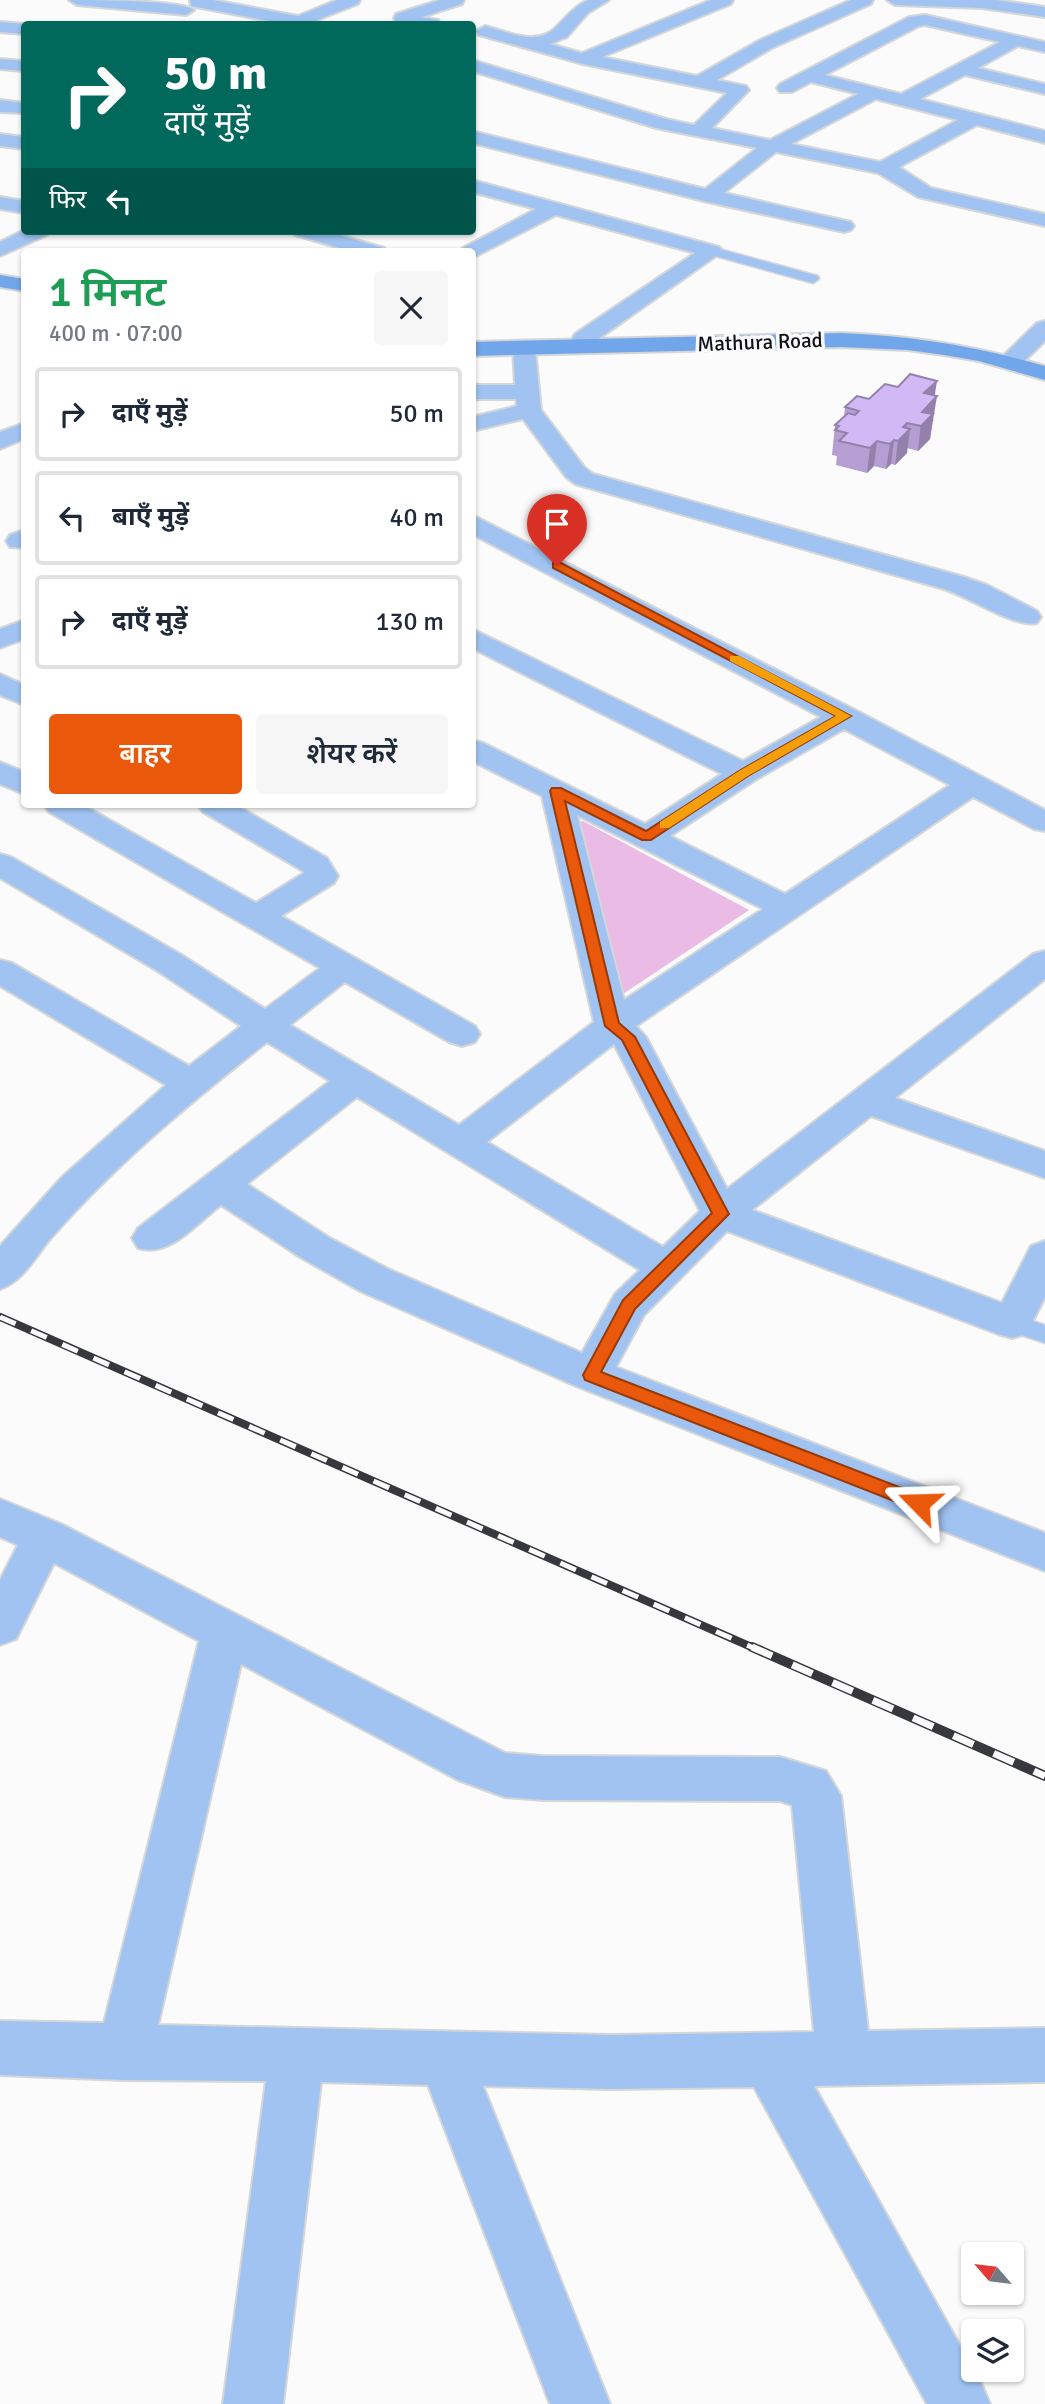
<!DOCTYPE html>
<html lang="hi">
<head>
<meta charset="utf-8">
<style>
  :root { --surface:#fff; --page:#f6f6f7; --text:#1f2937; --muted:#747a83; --line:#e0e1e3; --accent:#ea580c }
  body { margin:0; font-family:Signika,"Noto Sans Devanagari",sans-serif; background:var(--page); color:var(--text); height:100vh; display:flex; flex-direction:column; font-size:26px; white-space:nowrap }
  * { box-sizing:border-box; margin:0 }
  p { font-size:23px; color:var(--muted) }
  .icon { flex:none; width:38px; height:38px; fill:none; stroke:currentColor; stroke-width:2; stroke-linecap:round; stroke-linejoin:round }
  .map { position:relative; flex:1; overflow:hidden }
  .drawer { position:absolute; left:21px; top:248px; width:455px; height:560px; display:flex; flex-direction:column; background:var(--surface); border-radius:7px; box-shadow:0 2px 5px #0004 }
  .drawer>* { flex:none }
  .hud { position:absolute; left:21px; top:21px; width:455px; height:214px; border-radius:7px; box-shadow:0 2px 5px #0004; background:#00695c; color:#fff; overflow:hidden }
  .needle { width:46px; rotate:298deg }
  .fabs { position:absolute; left:961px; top:2242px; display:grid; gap:14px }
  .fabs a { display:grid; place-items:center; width:63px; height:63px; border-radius:7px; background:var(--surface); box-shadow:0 2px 5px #0004; font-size:35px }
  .pin { position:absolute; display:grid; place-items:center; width:60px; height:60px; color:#fff; margin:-72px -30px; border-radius:50% 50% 50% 0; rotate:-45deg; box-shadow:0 0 7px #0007 }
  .pin .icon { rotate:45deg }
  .me { position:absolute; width:77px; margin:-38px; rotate:292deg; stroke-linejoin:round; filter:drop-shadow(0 0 5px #0008) }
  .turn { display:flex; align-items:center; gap:24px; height:147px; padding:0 28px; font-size:32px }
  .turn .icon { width:91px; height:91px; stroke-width:2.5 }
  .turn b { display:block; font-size:49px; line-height:60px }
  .then { display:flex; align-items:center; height:66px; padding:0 28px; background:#0003; gap:14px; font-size:26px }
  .round { display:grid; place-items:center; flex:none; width:74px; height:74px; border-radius:7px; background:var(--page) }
  .head { display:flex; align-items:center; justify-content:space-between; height:119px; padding:0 28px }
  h1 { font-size:42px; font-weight:600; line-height:52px; color:#1e9e55 }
  .button { display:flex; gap:14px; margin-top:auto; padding:14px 28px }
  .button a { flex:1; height:80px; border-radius:7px; background:var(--accent); color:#fff; font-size:28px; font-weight:600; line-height:80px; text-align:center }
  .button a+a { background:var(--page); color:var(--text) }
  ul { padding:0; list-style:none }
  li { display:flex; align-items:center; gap:21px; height:94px; margin:0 14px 10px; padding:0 14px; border:4px solid var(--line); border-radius:7px }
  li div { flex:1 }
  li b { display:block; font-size:26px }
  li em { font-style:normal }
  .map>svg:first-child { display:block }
  .green { fill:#e9bbe5 }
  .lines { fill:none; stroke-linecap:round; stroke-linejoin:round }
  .lane-casing { stroke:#d5d6d7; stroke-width:3 }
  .street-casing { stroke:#d5d6d7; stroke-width:4 }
  .secondary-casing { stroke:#d5d6d7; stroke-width:4 }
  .lane { fill:#a0c3f1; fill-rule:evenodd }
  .street { fill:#a0c3f1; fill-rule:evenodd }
  .secondary { fill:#71a6ea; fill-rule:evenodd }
  .rail-far1-casing { stroke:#37383e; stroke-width:8 }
  .rail-casing { stroke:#37383e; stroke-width:10 }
  .rail-far1 { stroke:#fbfbfb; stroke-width:5; stroke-dasharray:17; stroke-linecap:butt }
  .rail { stroke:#fbfbfb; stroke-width:7; stroke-dasharray:22; stroke-linecap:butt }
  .wall { fill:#b59ed2 }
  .shaded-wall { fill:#9381ab }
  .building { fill:#d2b8f4; stroke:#9381ab; stroke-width:2 }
  .route { fill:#ea580c; stroke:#983908; stroke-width:2 }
  .slow { fill:#f59e0b }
  .labels { text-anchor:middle; stroke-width:7; stroke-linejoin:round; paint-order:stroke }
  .far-street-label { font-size:21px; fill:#101118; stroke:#fbfbfb }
</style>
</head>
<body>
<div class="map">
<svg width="1045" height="2404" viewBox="0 0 1045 2404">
  <rect width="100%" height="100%" fill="#fbfbfb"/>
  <path class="green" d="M583 821 749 910 620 996 576 823Z"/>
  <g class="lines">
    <g class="lane-casing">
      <path id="lane" d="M712 247 818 276 819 279 813 283 708 254V248Z
        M1012 1314 1045 1325V1343L1003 1329 1000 1323 1003 1317Z"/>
    </g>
    <g class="street-casing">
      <path id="street" d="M69 0C90 0 182 0 194 10L186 15 77 5Z
        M190 0H213L298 16 337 0H360L358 4 317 20 321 24H285L191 6Z
        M440 0H464L462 4 422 17 438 20 440 24 396 22 394 18 396 14Z
        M588 0H609L588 13 567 37 550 44 582 53 711 0H733L731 4 602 57 697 76 760 40 851 0H873L871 4 772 48 717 80 746 86 749 90 712 128 770 140 858 94 811 82 792 92H780L777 88 780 84 909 17 925 15 1045 42V52L1018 46 978 68 1045 84V94L965 75 920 99 1045 131V143L977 125 899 167 931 188 1045 214V226L918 197 878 173 776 152 724 193 851 222 854 226 851 230 844 232 708 202 472 143V131L705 189 757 148 656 128 472 71V60L666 119 694 125 727 93 583 64 479 35 476 31 485 26C510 32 538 48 558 25 568 15 575 6 588 0ZM925 25 1000 42 901 94 825 75 919 26ZM876 99 958 120 880 162 791 144Z
        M887 0H996L1045 7V17L982 8 895 5Z
        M0 22 26 24 24 34 0 32Z
        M0 59 24 61V71L0 69Z
        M0 100 24 103V113L0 112Z
        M0 134 24 137V149L0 146Z
        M472 180 719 247 723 251 591 344H575L572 339 575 334 695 253 556 215 472 258V252H459L463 248 536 209 472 192Z
        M0 197 24 201V213L0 209Z
        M24 230 50 231 47 235 0 256V242Z
        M292 231H325L384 248 388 252H354L295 235Z
        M1045 321V341L1018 367H1002L998 362 1002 357 1037 323Z
        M524 342 532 344 535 349 541 410 584 467 593 474 964 577 987 585 1037 611 1041 617 1037 623C1015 628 969 597 944 589L575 484 566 477 523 419 472 431V417L517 406 516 399H472V385H515L513 349 516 344Z
        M24 423V439L0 449V432Z
        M472 515 855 710 1045 810V831L1034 829 973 797 636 1026 646 1037 727 1189 1033 954 1045 951V979L895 1098 1045 1151V1178L871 1116 752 1210 1002 1303 1031 1246 1045 1241V1297L1026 1334 1012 1338 998 1334 727 1231 644 1315 616 1367 1045 1533V1571L576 1386 360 1291 300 1257 221 1205C197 1223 170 1258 138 1248L132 1238 138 1228 330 1081 267 1042C191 1102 116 1164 52 1237 36 1255 24 1281 0 1289V1246L62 1177 166 1085 0 986V960L12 963 189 1066 241 1026 156 970 0 878V854L11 857 180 954 265 1009 320 968 49 812 44 805H83L256 903 304 873 303 871 203 812 198 805H236L327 858 338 876 334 883 281 916 475 1026 480 1034 475 1042 462 1046 449 1042 345 982 290 1025 459 1125 594 1022 542 796 472 761V740L483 743 645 824 722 774 472 648V629L743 761 821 717 472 534ZM844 729 950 785 785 894 670 836 755 780ZM577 815 763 909 624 1000ZM614 1044 700 1211 663 1247 487 1142ZM357 1097 640 1270 615 1294 582 1353 388 1269 328 1237 247 1184Z
        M24 530V548L10 547 6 541 10 535Z
        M24 620V639L0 648V629Z
        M0 674 24 685V705L0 695Z
        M0 762 24 772V794L0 784Z
        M0 1499 61 1524 505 1753 543 1756 780 1757 826 1771 841 1796 868 2031 1045 2028V2082L814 2086 981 2383 990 2404H927L754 2087 610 2089 483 2086 610 2404H550L428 2085 321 2082 283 2404H223L266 2081 124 2080 0 2075V2021L104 2023 199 1641 54 1563 16 1639 0 1645V1580L18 1545 0 1537ZM241 1664 458 1780 505 1797 543 1800 780 1801 792 1805 814 2032 610 2035 158 2025Z"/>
    </g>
    <g class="secondary-casing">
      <path id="secondary" d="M0 275 24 279V291L0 287Z
        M841 333C914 336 975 346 1045 366V380L979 361 944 355 908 350 841 347 472 356V342Z"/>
    </g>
    <use href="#lane" class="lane"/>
    <use href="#street" class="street"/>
    <use href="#secondary" class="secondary"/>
    <g class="rail-far1-casing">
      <path id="rail-far1" d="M0 1317 756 1649"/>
    </g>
    <g class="rail-casing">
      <path id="rail" d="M752 1647 1045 1776"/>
    </g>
    <use href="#rail-far1" class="rail-far1"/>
    <use href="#rail" class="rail"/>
  </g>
  <path class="wall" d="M869 399 934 420 932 422 930 439 918 451 907 448V453L895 465 891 464 886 469 874 466 867 473 836 465 837 456 832 455 835 425 844 416 845 407Z"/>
  <path class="shaded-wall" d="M937 381 934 400 937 396 930 439 918 451 924 393Z
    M907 423 906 433 910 429 907 453 895 465 898 441 903 427Z
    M894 440 891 464 886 469 890 444Z
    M877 441 874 466 867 473 870 448Z"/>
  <path class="building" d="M910 374 937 381 924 393 937 396 922 412 933 414 921 426 907 423 903 427 910 429 898 441 894 440 890 444 877 441 870 448 839 441 847 433 835 430 839 426 835 425 848 413 855 415 859 411 845 407 857 396 869 399 885 384 898 387Z"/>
  <path class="route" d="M553 563H561L851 716 748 776 651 840H642L565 801 619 1023 635 1037 729 1214 635 1309 601 1372 925 1497 928 1503 925 1508 919 1510 912 1508 585 1380 583 1375 623 1300 712 1213 622 1040 605 1026 550 791 552 788H561L646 831 739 771 836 716 553 568Z"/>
  <path class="slow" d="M730 656H739L851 716 748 776 669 828H660V822L739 771 836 716 730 661Z"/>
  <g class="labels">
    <g class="far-street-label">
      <text transform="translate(760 342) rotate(-2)" y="7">Mathura Road</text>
    </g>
  </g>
</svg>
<div class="fabs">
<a><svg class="needle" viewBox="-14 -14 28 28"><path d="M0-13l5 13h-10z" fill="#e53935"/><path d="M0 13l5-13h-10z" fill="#747a83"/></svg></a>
<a><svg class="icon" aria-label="layers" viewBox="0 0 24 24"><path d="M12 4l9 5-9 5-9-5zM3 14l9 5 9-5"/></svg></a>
</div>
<div class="pin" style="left:557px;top:566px;background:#d93025"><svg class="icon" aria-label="arrive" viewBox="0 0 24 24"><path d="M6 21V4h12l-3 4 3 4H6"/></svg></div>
<svg class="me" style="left:919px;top:1503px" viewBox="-20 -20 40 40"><path d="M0-17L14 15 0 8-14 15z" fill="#ea580c" stroke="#fff" stroke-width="4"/></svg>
<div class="hud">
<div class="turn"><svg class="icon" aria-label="right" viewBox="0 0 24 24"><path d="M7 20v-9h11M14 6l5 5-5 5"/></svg><div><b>50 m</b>दाएँ मुड़ें</div></div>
<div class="then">फिर<svg class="icon" aria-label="left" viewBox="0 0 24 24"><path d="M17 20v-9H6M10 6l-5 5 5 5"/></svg></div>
</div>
<section class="drawer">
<div class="head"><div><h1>1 मिनट</h1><p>400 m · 07:00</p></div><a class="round"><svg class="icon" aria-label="close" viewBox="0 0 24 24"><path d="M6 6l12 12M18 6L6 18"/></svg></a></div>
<ul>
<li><svg class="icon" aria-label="right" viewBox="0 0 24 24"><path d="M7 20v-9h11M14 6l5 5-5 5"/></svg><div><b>दाएँ मुड़ें</b></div><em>50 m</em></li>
<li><svg class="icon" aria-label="left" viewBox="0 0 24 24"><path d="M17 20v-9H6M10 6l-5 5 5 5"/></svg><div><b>बाएँ मुड़ें</b></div><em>40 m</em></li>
<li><svg class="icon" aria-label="right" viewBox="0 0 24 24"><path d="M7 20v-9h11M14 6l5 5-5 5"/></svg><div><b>दाएँ मुड़ें</b></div><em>130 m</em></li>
</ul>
<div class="button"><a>बाहर</a><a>शेयर करें</a></div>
</section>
</div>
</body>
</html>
